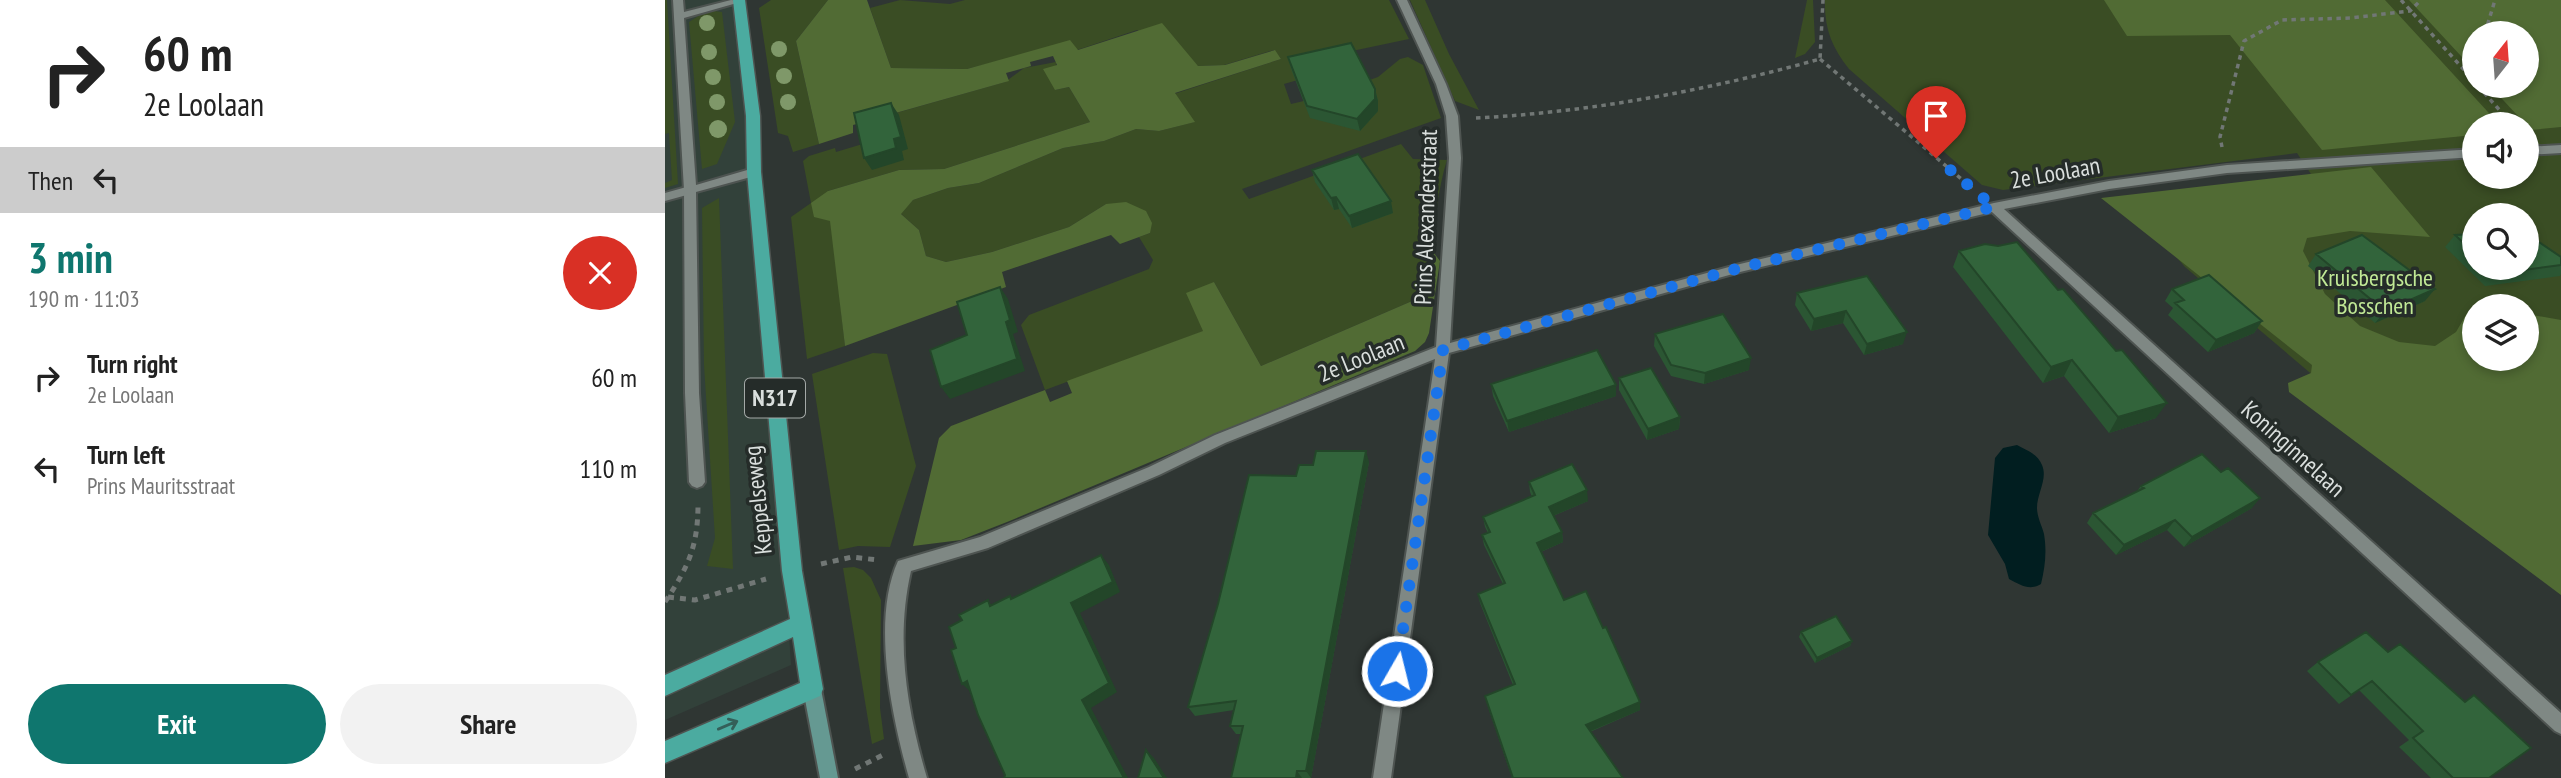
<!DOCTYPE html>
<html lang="en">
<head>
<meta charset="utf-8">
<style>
  :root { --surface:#fff; --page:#f2f2f2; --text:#222; --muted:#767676; --accent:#0f766e }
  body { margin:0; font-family:"PT Sans Narrow",sans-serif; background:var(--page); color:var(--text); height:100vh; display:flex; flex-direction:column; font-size:26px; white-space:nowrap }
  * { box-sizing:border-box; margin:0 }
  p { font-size:23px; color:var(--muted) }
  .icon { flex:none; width:38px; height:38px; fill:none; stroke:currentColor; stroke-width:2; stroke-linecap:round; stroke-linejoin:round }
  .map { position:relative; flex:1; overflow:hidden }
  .sheet { display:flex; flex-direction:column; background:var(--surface); width:665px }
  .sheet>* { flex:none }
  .banner { background:#fff; color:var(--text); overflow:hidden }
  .needle { width:46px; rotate:17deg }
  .fabs { position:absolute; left:1797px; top:21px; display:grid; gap:14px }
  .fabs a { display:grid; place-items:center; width:77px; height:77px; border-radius:50%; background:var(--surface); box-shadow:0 4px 10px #0003; font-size:35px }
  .pin { position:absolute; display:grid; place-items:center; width:60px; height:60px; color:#fff; margin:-72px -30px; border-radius:50% 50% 50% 0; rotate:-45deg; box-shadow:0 0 7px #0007 }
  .pin .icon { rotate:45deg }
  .me { position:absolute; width:77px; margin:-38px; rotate:8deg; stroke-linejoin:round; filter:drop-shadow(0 0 5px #0008) }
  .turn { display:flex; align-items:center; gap:24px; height:147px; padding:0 28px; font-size:32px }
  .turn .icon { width:91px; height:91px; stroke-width:2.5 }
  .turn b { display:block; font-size:49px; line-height:60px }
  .then { display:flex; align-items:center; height:66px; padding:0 28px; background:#0003; gap:14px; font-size:26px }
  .round { display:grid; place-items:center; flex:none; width:74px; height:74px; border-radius:37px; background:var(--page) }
  .head { display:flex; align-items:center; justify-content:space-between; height:119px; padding:0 28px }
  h1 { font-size:42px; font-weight:600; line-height:52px; color:var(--accent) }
  .action { display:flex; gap:14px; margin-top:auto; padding:14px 28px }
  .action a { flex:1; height:80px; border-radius:42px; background:var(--accent); color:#fff; font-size:28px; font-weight:600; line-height:80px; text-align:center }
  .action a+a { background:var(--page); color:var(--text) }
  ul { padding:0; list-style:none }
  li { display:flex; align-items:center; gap:21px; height:91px; padding:0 28px }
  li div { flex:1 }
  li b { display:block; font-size:26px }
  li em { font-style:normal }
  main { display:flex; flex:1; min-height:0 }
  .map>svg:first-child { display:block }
  .built { fill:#32413a }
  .green { fill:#3a4d24; fill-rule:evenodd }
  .forest { fill:#516b34 }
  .water { fill:#011e20 }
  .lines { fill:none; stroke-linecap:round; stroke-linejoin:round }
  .lane-casing { stroke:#4e5451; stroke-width:4 }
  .street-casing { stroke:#4e5451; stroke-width:4 }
  .secondary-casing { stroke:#4e5451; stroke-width:4 }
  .primary-casing { stroke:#4e5451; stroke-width:3 }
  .path-far1 { stroke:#717775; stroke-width:3.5; stroke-dasharray:4.5 4.5; stroke-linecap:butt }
  .path { stroke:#717775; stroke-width:5; stroke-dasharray:6 6; stroke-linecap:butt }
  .lane { fill:#7f8884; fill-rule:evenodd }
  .street { fill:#7f8884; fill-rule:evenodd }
  .secondary { fill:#659992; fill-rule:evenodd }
  .primary { fill:#4baba0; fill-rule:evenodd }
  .tree { fill:#7f9869 }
  .wall { fill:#2b5633 }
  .shaded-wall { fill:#234629 }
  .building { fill:#32643b; stroke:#234629; stroke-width:2 }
  .oneway { stroke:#345f59 }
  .route { stroke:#1a73e8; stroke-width:12; stroke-dasharray:0 21.6 }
  .labels { text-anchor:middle; stroke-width:7; stroke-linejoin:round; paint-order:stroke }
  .shield { fill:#252c29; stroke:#a4a9a7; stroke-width:2 }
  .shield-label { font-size:23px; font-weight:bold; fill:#dadfdd }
  .street-label { font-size:24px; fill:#dadfdd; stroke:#252c29 }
  .park-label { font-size:24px; fill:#c1e996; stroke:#252c29 }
</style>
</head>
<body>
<main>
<section class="sheet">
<div class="banner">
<div class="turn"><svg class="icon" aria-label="right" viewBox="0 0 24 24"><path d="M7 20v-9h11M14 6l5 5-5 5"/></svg><div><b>60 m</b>2e Loolaan</div></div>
<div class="then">Then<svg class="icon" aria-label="left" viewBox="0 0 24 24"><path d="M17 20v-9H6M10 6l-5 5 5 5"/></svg></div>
</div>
<div class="head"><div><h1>3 min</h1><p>190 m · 11:03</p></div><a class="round" style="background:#d93025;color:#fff"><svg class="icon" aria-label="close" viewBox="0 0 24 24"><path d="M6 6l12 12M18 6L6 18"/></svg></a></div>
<ul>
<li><svg class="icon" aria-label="right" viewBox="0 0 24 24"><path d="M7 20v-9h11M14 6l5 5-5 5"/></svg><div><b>Turn right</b><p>2e Loolaan</p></div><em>60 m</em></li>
<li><svg class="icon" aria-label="left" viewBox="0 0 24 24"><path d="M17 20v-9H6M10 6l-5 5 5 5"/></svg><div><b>Turn left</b><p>Prins Mauritsstraat</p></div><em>110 m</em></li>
</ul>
<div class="action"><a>Exit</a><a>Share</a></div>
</section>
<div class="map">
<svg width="1896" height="778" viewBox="0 0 1896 778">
  <rect width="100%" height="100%" fill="#2f3633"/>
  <path class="built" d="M0 0H75L89 102 126 665 0 720Z"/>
  <path class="green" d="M0 0H2L13 184 0 188V183L7 180 4 133 0 134Z
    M106 0H163L131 41 154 144 128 152 123 136 113 133 94 8Z
    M235 0 285 4 300 0H724L744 39 649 59 653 74 619 84 626 104 660 96 713 77 735 59 743 57 758 65 776 118 577 189 584 199 736 144 748 159 782 160C769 200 769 251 761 295L596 366 549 282 539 331 380 390 356 325 364 315 484 269 488 260 474 237 485 233 441 204 404 227 327 252 281 262 261 256 254 230 235 213 248 200 283 188 314 183 398 148 439 141 471 129 494 131 529 122 509 94 616 59 609 50 559 65 533 66 472 30 412 50 337 60 302 69 226 68 205 8Z
    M745 0H760L784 54 814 110 790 101Z
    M1142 0H1148L1150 42 1140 54 1130 58Z
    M1160 0H1896V585L1520 267 1482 223 1654 186 1632 153 1338 190 1317 185 1184 69C1167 48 1159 28 1160 0ZM1810 33H1862V86H1810ZM1810 124H1862V177H1810ZM1810 215H1862V268H1810ZM1810 306H1862V359H1810Z
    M49 11 57 12 70 122 52 164 37 169 24 22 35 15Z
    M391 62 390 90 404 87 425 122 279 169 234 170 163 191 180 346 142 359 126 217 146 203 138 161 144 156 170 148 171 152 201 143 196 123 340 82 359 68Z
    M54 198 68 569 42 566 50 538 39 365 37 208Z
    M208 353 222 354 251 466 225 547 193 546 174 550 147 374Z
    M189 567 198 570 206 578 216 600 215 708 219 739 207 744 178 568Z"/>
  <path class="forest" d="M163 0H202L226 68 302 69 405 40 413 50 497 23 533 66 560 65 610 50 616 59 510 93 530 122 494 131 471 129 439 141 398 148 314 183 283 188 248 200 236 214 254 230 261 256 281 262 327 252 404 227 441 204 461 202 481 211 487 223 485 233 455 244 446 235 337 272 341 287 180 346 165 221 149 217 146 203 163 191 234 170 279 169 425 122 404 87 390 90 378 69 392 65 388 56 365 62 366 66 341 73 344 81 188 125V133L154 144 131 41Z
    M1439 0H1720L1834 124H1810L1809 135 1657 150 1565 35 1462 36Z
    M1744 0H1896V127L1866 130 1825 86H1862V33H1810L1809 70Z
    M1706 167 1765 237 1685 231 1642 238 1638 251 1660 294 1695 326 1734 342 1770 346 1791 332 1802 313 1809 310 1810 359H1862V314L1896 320V595L1624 392 1623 383 1646 373 1647 365 1436 198Z
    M769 253 775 261 764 333 760 342 750 351 342 522 296 540 248 546 274 438 286 426 380 390 385 402 407 393 402 381 538 331 521 293 549 282 596 366 761 295Z"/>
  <path class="water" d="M1352 445C1361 450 1373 454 1377 465 1383 479 1372 493 1372 508 1372 517 1377 526 1379 534 1382 552 1380 567 1376 584 1365 591 1355 585 1344 579L1340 564 1323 535 1330 458 1338 448Z"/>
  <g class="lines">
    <g class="lane-casing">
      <path id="lane" d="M25 186 29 187V193L0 201V193Z"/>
    </g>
    <g class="street-casing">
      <path id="street" d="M8 0H18L19 12 66 0 79 1 19 18 31 185 89 168 95 172 93 175 31 192 34 393 40 482 37 486 32 488 27 486 24 482 20 393 19 190Z
        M732 0H742L781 84 793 116 796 158 785 343 1075 264 1329 203 1444 181 1562 165 1810 149V157L1562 173 1444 189 1339 209 1896 713V734L1890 731 1327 212 1075 272 784 353 726 778H708L770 359 560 443 494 475 323 548 246 571C230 641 242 710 262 778H244C227 718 206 620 233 561L315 537 484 467 550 435 771 347 784 158 781 116 771 84Z
        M1896 145V153L1862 155V147Z"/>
    </g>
    <g class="secondary-casing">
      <path id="secondary" d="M147 681 153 683 156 689 173 778H155L138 689 141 683Z"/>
    </g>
    <g class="primary-casing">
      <path id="primary" d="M68 0H80L95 116 96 172 137 571 158 689 155 696 0 763V741L135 683 128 637 0 696V675L125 619 117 571 82 172 81 116Z"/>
    </g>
    <path class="path-far1" d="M1736 0 1810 82
      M1820 33 1830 0
      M1155 59 1307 188
      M1813 86 1847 124
      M811 118C927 112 1044 90 1155 59L1158 0
      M1557 147 1555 137 1579 41 1617 20 1685 18 1745 11 1756 0"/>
    <path class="path" d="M156 564 187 557 213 560
      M3 597 30 600 101 579
      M0 602C23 567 33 547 33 504
      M190 769 220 754"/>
    <use href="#lane" class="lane"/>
    <use href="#street" class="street"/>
    <use href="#secondary" class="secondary"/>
    <use href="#primary" class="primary"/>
  </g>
  <g class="tree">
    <circle cx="42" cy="23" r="8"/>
    <circle cx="114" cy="49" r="8"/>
    <circle cx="44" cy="52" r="8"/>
    <circle cx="119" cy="76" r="8"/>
    <circle cx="48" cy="77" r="8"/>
    <circle cx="52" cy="102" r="8"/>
    <circle cx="123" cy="102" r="8"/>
    <circle cx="53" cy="129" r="9"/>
  </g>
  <path class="wall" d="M623 57 710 89 713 101V111L695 131 645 118 626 69Z
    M647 170 728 213 687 228 674 209 669 210 650 182Z
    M1810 234V268H1862L1896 257V274L1895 276 1820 286 1780 247 1790 235Z
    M1294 251 1491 418 1444 433 1399 376 1378 383 1288 267Z
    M1651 254 1760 301 1710 323 1643 266Z
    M1202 276 1238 344 1199 355 1178 323 1146 331 1130 305 1132 293Z
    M1507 289 1597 321 1589 333 1543 352 1503 315 1508 308 1500 301Z
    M990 334 1084 370 1039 384 1006 376 989 346Z
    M954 378 1015 417 1014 429 982 440 954 390Z
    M826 384 951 396 844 432 828 396Z
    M704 462 646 778H566L576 734H571L565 726 569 710 530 716 523 707 631 476 648 465Z
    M864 482 923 501 888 516 897 532 898 542 876 552 899 600 975 702V710L925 732 958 778H847L822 704 820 696 848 685 815 603 813 594 838 584 819 545 817 535 823 533 820 527 818 517 867 497 865 492Z
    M1476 486 1587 508 1519 547 1502 530 1451 555 1422 523 1428 513 1472 491Z
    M1136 632 1187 641 1185 646 1150 663 1134 637Z
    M1701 632 1824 778H1766L1734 747 1744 740 1694 690 1674 704 1642 671 1653 662Z"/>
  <path class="shaded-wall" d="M710 89 713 101V111L695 131 692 119Z
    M226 103 234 115 243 149 237 151 239 160 207 170 199 158Z
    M671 197 674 209 669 210 666 198Z
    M726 201 728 213 687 228 684 216Z
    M335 287 343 299 353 332 348 334 360 371 285 399 276 387 341 322Z
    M1770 289 1760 301 1710 323 1720 311Z
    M1181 311 1178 323 1146 331 1149 319Z
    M1597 321 1589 333 1543 352 1551 340Z
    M1242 332 1238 344 1199 355 1202 344Z
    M1086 358 1084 370 1039 384 1040 373Z
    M1407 360 1399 376 1378 383 1386 367Z
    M951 385V396L844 432 842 421Z
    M1502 403 1491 418 1444 433 1453 417Z
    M1015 417 1014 429 982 440 983 429Z
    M701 451 704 462 646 778 641 771Z
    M922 490 923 501 885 517 884 507Z
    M1595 498 1587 508 1519 547 1527 537Z
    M1510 520 1502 530 1451 555 1459 545Z
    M897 532 898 542 873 553 872 543Z
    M436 555 444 565 455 592 415 613 452 692 426 708 463 778H459L417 700 406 603Z
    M1187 641 1185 646 1150 663 1152 658Z
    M302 681 307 693 297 684Z
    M975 702V710L921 733V725Z
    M481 750 489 758 502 778H499Z
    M632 771 637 778H631Z"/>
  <path class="building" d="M686 43 710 89V99L692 119 642 106 623 57Z
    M226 103 236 137 229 139 231 148 199 158 189 113Z
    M693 154 726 201 684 216 671 197 666 198 647 170Z
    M1810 234V254L1790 235Z
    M1697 235 1770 289 1720 311 1651 254Z
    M1862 236 1868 238 1896 257V265L1830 274 1824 268H1862Z
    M1352 242 1393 290 1398 289 1451 351 1457 350 1502 403 1453 417 1407 360 1386 367 1294 251 1320 244 1333 246Z
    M1544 275 1597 321 1551 340 1510 303 1519 300 1507 289Z
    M1202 276 1242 332 1202 344 1181 311 1149 319 1132 293Z
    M335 287 345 320 341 322 352 359 276 387 265 350 302 335 292 302Z
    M1058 314 1086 358 1040 373 1006 365 990 334Z
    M932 350 951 385 842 421 826 384Z
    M986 368 1015 417 983 429 954 378Z
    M651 451H701L641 771H632L631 778H566L578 726H565L571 701 523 707 553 604 584 475 631 476 634 465H648Z
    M1537 454 1556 472 1563 468 1595 498 1527 537 1510 520 1459 545 1428 513 1479 488 1476 486Z
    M907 464 922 490 884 507 897 532 872 543 899 600 921 591 938 628 941 627 975 702 921 725 958 778H848L820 696 850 684 813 594 840 583 817 535 825 532 818 517 870 495 864 482Z
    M436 555 448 582 406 603 444 683 417 700 459 778H339L340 775 313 715 302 681 297 684 286 650 291 648 284 627 297 620 294 615 323 600 325 606 345 596 346 599Z
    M1171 616 1187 641 1152 658 1136 632Z
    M1701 632 1723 652 1735 644 1800 702 1809 695 1866 748 1824 778H1788L1748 738 1758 731 1707 681 1686 695 1653 662Z
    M481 750 499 778H473Z"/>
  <defs><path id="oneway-shaft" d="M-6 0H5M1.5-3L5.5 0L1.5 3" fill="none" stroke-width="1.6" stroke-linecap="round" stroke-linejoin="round" transform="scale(1.75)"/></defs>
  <use class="oneway" href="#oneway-shaft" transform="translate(63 725) rotate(-23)"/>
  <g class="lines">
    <path class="route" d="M732 671 778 350 1075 268 1329 207 1271 158"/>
  </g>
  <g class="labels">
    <rect class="shield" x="80" y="378.5" width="60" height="39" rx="5"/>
    <g class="shield-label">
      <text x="110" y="406">N317</text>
    </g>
    <g class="street-label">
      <text transform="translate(1390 173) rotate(-10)" y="8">2e Loolaan</text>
      <text transform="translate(761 217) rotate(-88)" y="8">Prins Alexanderstraat</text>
      <text transform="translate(696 358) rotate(-22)" y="8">2e Loolaan</text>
      <text transform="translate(1628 449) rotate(42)" y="8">Koninginnelaan</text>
      <text transform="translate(93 500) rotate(-96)" y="8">Keppelseweg</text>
    </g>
    <g class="park-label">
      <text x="1710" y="286">Kruisbergsche<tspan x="1710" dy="28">Bosschen</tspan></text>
    </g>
  </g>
</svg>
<div class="fabs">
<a><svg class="needle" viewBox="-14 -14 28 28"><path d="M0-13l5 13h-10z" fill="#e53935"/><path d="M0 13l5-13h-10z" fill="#767676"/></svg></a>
<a><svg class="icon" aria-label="sound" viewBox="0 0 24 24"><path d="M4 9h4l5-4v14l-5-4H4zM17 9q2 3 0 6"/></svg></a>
<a><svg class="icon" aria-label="search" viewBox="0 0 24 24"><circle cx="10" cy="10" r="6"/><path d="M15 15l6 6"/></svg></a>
<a><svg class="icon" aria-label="layers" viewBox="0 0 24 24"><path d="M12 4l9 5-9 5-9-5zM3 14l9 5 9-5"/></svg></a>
</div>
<div class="pin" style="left:1271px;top:158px;background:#d93025"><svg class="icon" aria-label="arrive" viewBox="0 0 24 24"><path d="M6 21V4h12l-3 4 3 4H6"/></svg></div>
<svg class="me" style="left:732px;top:671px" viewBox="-20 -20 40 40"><circle r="17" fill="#1a73e8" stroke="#fff" stroke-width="3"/><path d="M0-11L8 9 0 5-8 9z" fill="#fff"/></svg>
</div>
</main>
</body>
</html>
